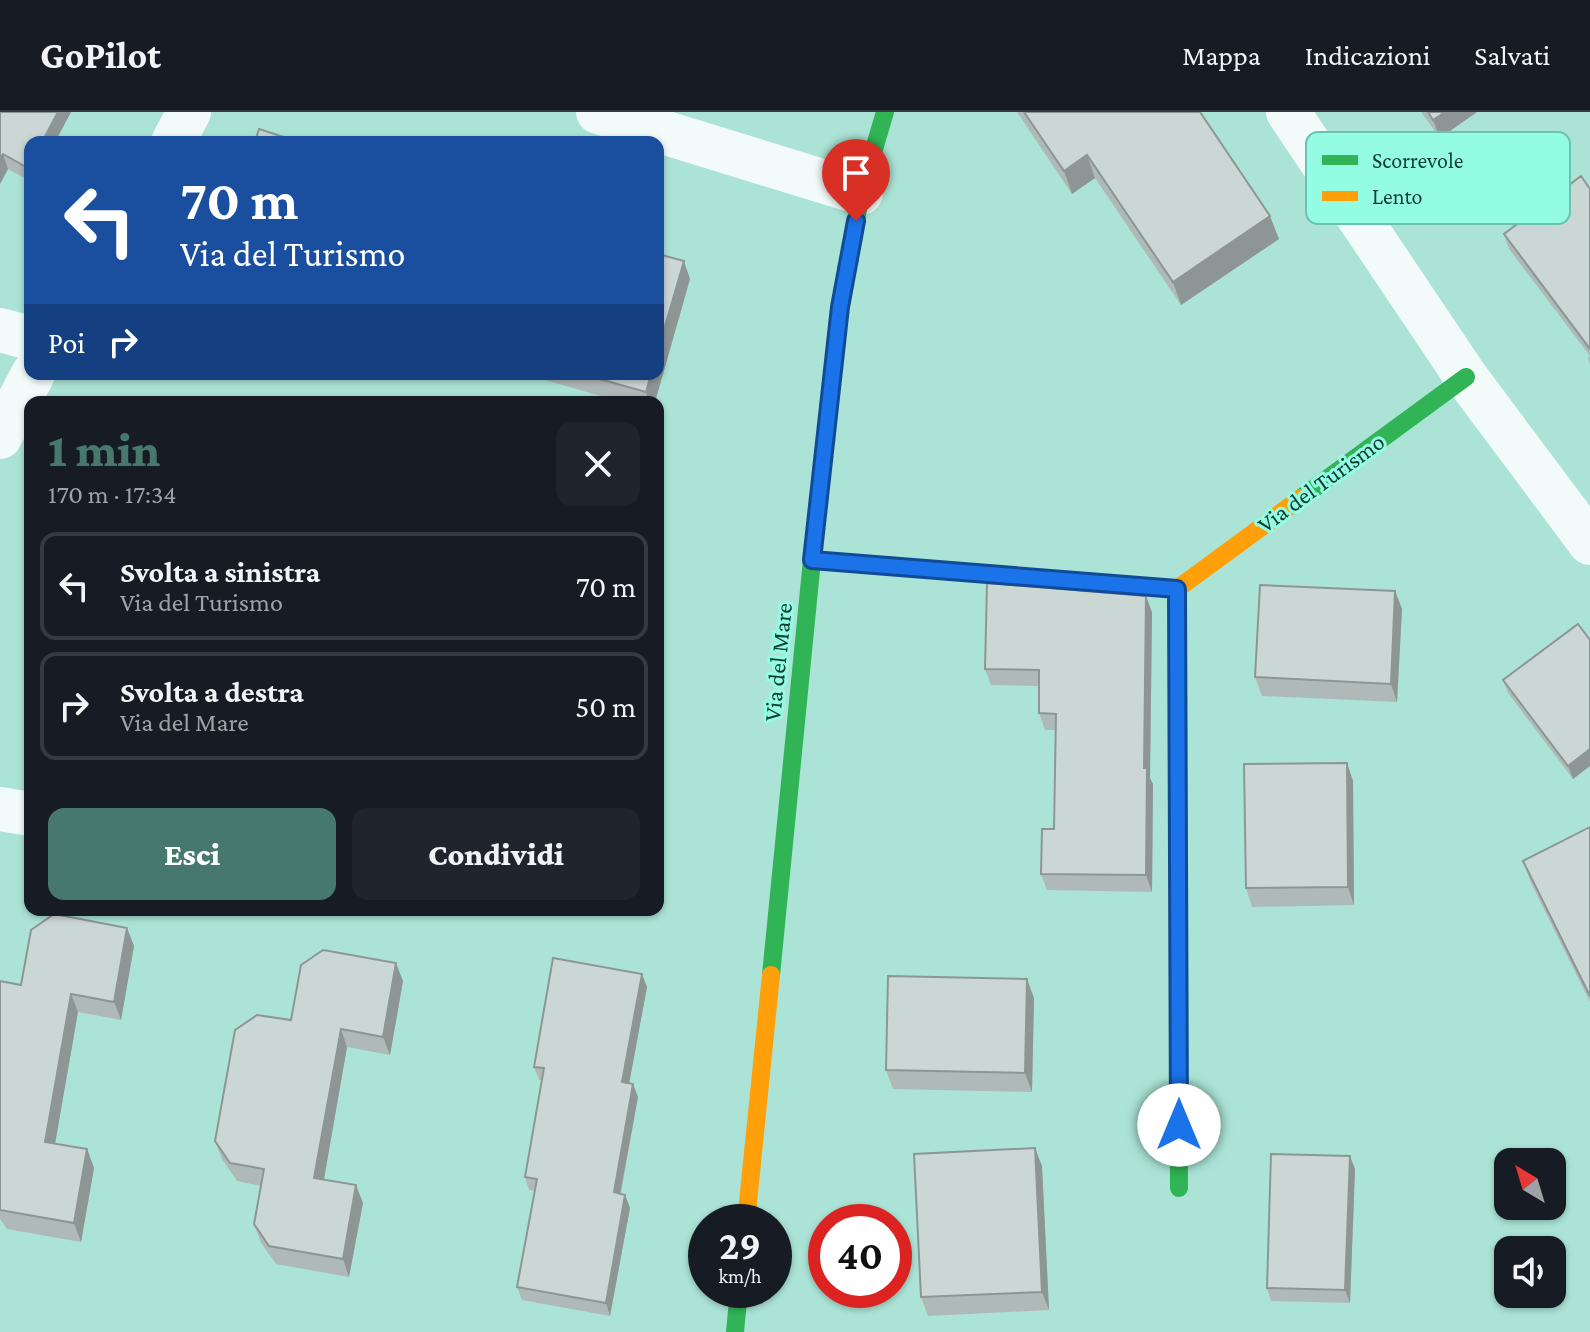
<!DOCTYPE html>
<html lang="it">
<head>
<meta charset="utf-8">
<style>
  :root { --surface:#171b24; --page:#20242c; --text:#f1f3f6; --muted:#9ea1a6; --line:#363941; --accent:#46786d }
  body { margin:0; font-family:"Crimson Pro",serif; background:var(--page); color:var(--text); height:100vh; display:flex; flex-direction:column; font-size:30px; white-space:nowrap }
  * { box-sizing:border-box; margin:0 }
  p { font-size:26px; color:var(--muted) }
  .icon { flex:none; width:44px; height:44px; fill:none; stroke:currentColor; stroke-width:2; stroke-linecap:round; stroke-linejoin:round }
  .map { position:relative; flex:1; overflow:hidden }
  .sheet { position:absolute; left:24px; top:284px; width:640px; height:520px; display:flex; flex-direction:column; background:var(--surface); border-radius:16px; box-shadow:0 2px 6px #0004 }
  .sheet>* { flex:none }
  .top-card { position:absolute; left:24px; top:24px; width:640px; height:244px; border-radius:16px; box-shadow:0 2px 6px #0004; background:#1a4fa0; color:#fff; overflow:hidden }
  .needle { width:52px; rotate:322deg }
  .fabs { position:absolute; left:1494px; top:1036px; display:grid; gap:16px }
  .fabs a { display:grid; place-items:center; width:72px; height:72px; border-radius:16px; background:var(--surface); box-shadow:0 2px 6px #0004; font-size:40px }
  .speed { position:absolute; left:688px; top:1092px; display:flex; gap:16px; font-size:40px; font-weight:700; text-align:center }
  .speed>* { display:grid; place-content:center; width:104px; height:104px; border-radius:50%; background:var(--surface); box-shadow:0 2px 6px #0004; line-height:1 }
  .speed small { font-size:20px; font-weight:400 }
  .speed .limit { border:12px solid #d22; background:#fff; color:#111 }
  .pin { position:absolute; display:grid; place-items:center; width:68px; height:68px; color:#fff; margin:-82px -34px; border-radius:50% 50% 50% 0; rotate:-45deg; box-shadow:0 0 8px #0007 }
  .pin .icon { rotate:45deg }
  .me { position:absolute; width:88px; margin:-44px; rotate:0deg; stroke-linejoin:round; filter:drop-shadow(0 0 6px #0008) }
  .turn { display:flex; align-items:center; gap:28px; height:168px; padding:0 24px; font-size:36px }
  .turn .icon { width:104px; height:104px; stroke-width:2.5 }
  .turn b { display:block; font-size:56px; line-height:68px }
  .then { display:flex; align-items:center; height:76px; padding:0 24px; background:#0003; gap:16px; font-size:30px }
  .round { display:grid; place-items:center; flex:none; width:84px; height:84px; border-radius:16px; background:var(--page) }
  .summary { display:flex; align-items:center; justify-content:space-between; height:136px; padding:0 24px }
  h1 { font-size:48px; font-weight:800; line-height:60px; color:var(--accent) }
  .button { display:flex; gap:16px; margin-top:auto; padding:16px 24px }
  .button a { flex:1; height:92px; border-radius:16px; background:var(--accent); color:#fff; font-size:32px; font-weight:800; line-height:92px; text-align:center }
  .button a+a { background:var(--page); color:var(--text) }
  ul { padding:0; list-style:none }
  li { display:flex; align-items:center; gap:24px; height:108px; margin:0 16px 12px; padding:0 8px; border:4px solid var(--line); border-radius:16px }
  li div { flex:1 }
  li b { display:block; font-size:30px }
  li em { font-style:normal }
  header { display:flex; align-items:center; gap:48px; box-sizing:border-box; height:112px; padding:0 40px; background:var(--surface); border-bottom:2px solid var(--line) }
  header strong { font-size:38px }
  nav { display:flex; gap:44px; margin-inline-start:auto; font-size:28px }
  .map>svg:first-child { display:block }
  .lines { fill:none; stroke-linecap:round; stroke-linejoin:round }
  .street { stroke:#f2fbf9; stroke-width:44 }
  .fast { stroke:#30b455; stroke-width:18 }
  .slow { stroke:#ff9f0a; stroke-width:18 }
  .wall { fill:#afb9b7 }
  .shaded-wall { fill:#8e9695 }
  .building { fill:#cbd7d5; stroke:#8e9695; stroke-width:2 }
  .route-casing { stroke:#114b97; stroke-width:20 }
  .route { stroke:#1a73e8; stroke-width:14 }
  .labels { text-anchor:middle; stroke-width:6; stroke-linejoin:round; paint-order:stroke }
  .street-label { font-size:24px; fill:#0f3e35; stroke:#93fce3 }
  .key { fill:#93fce3; stroke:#6bc3af; stroke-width:2 }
  .key-label { font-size:22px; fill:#0f3e35 }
</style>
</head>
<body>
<header>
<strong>GoPilot</strong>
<nav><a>Mappa</a><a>Indicazioni</a><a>Salvati</a></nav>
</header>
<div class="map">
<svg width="1590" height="1220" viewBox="0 0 1590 1220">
  <rect width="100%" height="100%" fill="#abe4d6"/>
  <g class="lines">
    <path class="street" d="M598 0 861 81
      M1288 0 1466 265 1590 431
      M173 30 189 0
      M0 218 30 226
      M0 325 33 262
      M0 697 30 702"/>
    <path class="fast" d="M1301 386 1466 265
      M1177 477 1179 1076
      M771 863 812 448 840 195 861 81 885 0
      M735 1220 739 1178"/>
    <path class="slow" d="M812 448 1177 477 1301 386
      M746 1110 771 863"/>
  </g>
  <path class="wall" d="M0 0H71L55 30H30V69L8 57 0 72Z
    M1017 0H1200L1279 127 1181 193 1095 66 1072 82Z
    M1421 0H1477L1440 26Z
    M1590 77V253L1588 246 1590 244 1509 137 1504 122Z
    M690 167 655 290H622L524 262H658Z
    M1395 479 1402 497 1397 590 1262 584 1255 565Z
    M1152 500 1150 666 1153 672 1152 780 1047 778 1041 762 1054 717 1056 618H1045L1039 601V574L991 573 985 557Z
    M1590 528V654L1573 667 1508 581 1503 568Z
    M1347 651 1353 669 1354 793 1252 795 1246 776Z
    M1590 715V890L1531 771 1523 749Z
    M127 816 134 834 121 908 78 900 55 1032 87 1037 94 1056 81 1130 7 1117 0 1107V869L21 873Z
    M403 869 390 943 347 935 324 1067 363 1091 349 1165 276 1152 261 1131 254 1112 261 1074 237 1069 222 1047 215 1029 291 908Z
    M647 875 629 972 638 985 621 1081 625 1083 630 1096 610 1204 522 1188 517 1175 535 1079 529 1078 525 1065 542 968H539L534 955Z
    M1034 886 1032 980 893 977 886 958Z
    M1042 1054 1049 1198 928 1204 921 1185Z
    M1355 1057 1350 1191 1271 1189 1267 1176Z"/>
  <path class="shaded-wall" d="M58 0H71L55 30H42Z
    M1445 0H1477L1440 26 1433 8Z
    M3 42 8 57 0 72V47Z
    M1087 43 1095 66 1072 82 1064 59Z
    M1270 104 1279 127 1181 193 1173 170Z
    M684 149 690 167 655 290H649L646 280 651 262H658V238Z
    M1395 479 1402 497 1397 590 1391 572Z
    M1146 484 1152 500 1150 666 1153 672 1152 780 1146 763 1144 656Z
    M1590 637V654L1573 667 1568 654Z
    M1347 651 1353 669 1354 793 1348 775Z
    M127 816 134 834 121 908 114 890Z
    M396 851 403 869 390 943 383 925Z
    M642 862 647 875 627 983 622 970Z
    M1027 867 1034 886 1032 980 1025 961Z
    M71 882 78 900 52 1049 45 1030Z
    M341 917 347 935 321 1084 314 1066Z
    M633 972 638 985 618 1093 614 1080Z
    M1035 1036 1042 1054 1049 1198 1042 1180Z
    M87 1037 94 1056 81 1130 74 1111Z
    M1350 1044 1355 1057 1350 1191 1345 1178Z
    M356 1073 363 1091 349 1165 343 1147Z
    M625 1083 630 1096 610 1204 606 1191Z"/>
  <path class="building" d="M0 0H58L42 30H30V53L28 56 3 42 0 47Z
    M1024 0H1200L1270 104 1173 170 1087 43 1064 59Z
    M1428 0H1445L1433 8Z
    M259 17 299 30H255Z
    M1581 64 1590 77V237L1504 122Z
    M658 142 684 149 658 238Z
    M582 262H651L646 280Z
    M987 471 1146 484 1144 656H1147L1146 763 1041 762 1042 717H1054L1056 602 1039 601V558L985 557Z
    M1260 473 1395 479 1391 572 1255 565Z
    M1578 512 1590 528V637L1568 654 1503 568Z
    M1347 651 1348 775 1246 776 1244 652Z
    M1590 715V884L1523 749Z
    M54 802 127 816 114 890 71 882 45 1030 87 1037 74 1111 0 1098V869L21 873 31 818Z
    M323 838 396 851 383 925 341 917 314 1066 356 1073 343 1147 269 1134 254 1112 264 1057 230 1051 215 1029 235 918 257 903 291 908 301 853Z
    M553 846 642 862 622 970 633 972 614 1080 625 1083 606 1191 517 1175 537 1067 525 1065 544 956 534 955Z
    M888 864 1027 867 1025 961 886 958Z
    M1035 1036 1042 1180 921 1185 914 1042Z
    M1271 1042 1350 1044 1345 1178 1267 1176Z"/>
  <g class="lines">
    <g class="route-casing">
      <path id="route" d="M856 109 840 195 812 448 1177 477 1179 1013"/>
    </g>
    <use href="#route" class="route"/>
  </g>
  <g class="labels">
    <g class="street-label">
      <text transform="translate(1321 371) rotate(-36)" y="8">Via del Turismo</text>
      <text transform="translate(778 550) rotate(-84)" y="8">Via del Mare</text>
    </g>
  </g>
  <rect x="1306" y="20" width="264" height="92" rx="12" class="key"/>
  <rect x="1322" y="43" width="36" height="10" fill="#30b455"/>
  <rect x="1322" y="79" width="36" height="10" fill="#ff9f0a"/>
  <g class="key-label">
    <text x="1372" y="56">Scorrevole</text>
    <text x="1372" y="92">Lento</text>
  </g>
</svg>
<div class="fabs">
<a><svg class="needle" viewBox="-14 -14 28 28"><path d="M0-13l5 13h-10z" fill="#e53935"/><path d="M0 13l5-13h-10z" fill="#9ea1a6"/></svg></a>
<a><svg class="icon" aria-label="sound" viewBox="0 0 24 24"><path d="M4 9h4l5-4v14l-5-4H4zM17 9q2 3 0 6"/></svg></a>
</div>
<div class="speed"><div>29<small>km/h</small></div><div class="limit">40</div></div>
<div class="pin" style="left:856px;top:109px;background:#d93025"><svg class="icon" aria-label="arrive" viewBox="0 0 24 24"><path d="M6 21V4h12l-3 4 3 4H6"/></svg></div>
<svg class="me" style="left:1179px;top:1013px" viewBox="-20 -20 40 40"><circle r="19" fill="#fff"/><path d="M0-13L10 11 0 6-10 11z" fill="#1a73e8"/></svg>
<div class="top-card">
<div class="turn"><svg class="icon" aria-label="left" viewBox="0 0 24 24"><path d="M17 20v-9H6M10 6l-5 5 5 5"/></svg><div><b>70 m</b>Via del Turismo</div></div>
<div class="then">Poi<svg class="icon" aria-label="right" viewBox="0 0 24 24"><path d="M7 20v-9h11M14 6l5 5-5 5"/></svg></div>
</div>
<section class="sheet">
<div class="summary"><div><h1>1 min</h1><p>170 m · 17:34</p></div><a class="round"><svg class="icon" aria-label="close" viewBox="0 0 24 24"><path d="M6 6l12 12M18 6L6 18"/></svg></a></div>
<ul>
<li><svg class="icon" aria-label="left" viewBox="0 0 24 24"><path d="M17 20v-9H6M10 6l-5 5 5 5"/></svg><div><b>Svolta a sinistra</b><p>Via del Turismo</p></div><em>70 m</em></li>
<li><svg class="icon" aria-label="right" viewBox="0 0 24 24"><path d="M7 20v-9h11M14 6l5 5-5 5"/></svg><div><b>Svolta a destra</b><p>Via del Mare</p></div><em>50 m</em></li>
</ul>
<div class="button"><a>Esci</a><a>Condividi</a></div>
</section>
</div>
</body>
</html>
